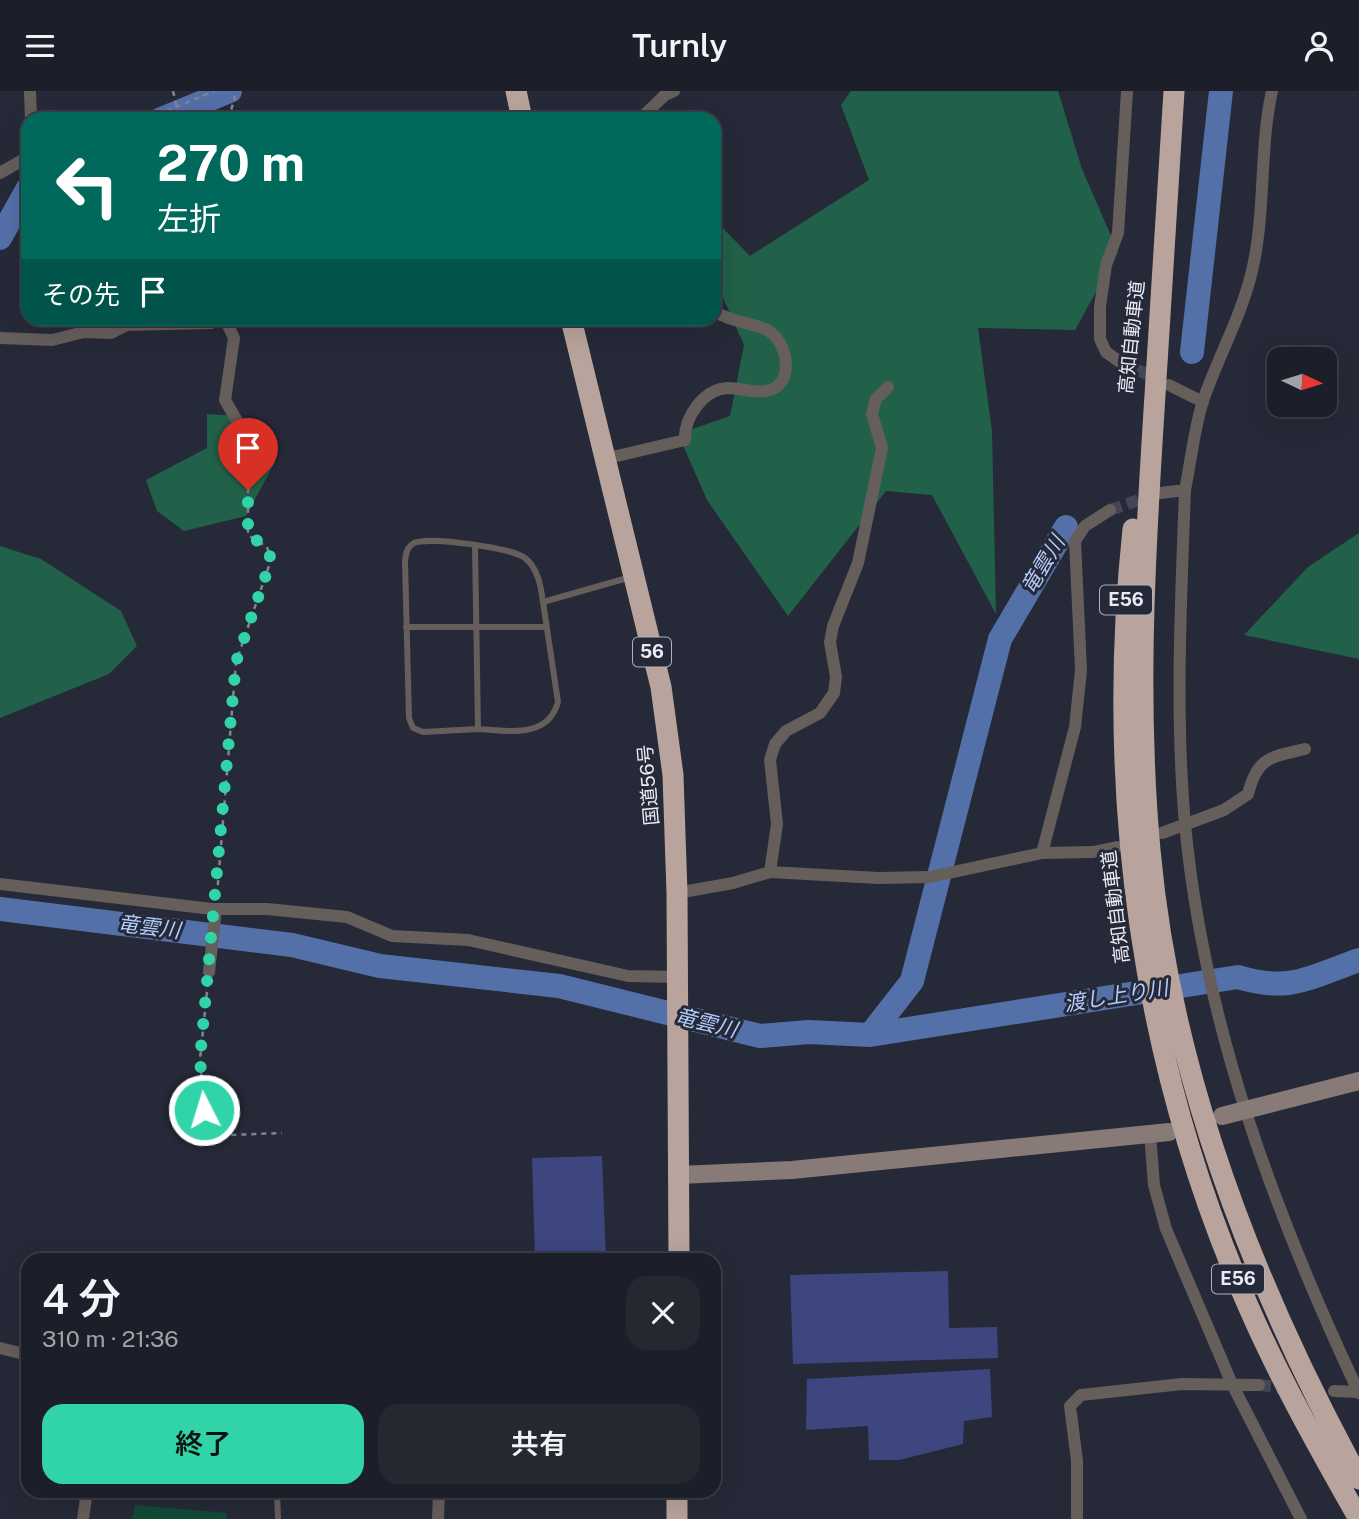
<!DOCTYPE html>
<html lang="ja">
<head>
<meta charset="utf-8">
<style>
  :root { --surface:#1c1f29; --page:#252731; --text:#f1f3f6; --muted:#a0a2a8; --line:#3a3d46; --accent:#31d4a9 }
  body { margin:0; font-family:"Public Sans","Noto Sans JP",sans-serif; background:var(--page); color:var(--text); height:100vh; display:flex; flex-direction:column; font-size:26px; white-space:nowrap }
  * { box-sizing:border-box; margin:0 }
  p { font-size:23px; color:var(--muted) }
  .icon { flex:none; width:38px; height:38px; fill:none; stroke:currentColor; stroke-width:2; stroke-linecap:round; stroke-linejoin:round }
  .map { position:relative; flex:1; overflow:hidden }
  .drawer { position:absolute; left:21px; top:1162px; width:700px; height:245px; display:flex; flex-direction:column; background:var(--surface); border-radius:21px; box-shadow:0 7px 28px #0002,0 0 0 2px var(--line) }
  .drawer>* { flex:none }
  .top-card { position:absolute; left:21px; top:21px; width:700px; height:214px; border-radius:21px; box-shadow:0 7px 28px #0002,0 0 0 2px var(--line); background:#00695c; color:#fff; overflow:hidden }
  .needle { width:46px; rotate:94deg }
  .tools { position:absolute; left:1267px; top:256px; display:grid; gap:14px }
  .tools a { display:grid; place-items:center; width:70px; height:70px; border-radius:14px; background:var(--surface); box-shadow:0 7px 28px #0002,0 0 0 2px var(--line); font-size:35px }
  .pin { position:absolute; display:grid; place-items:center; width:60px; height:60px; color:#fff; margin:-72px -30px; border-radius:50% 50% 50% 0; rotate:-45deg; box-shadow:0 0 7px #0007 }
  .pin .icon { rotate:45deg }
  .me { position:absolute; width:77px; margin:-38px; rotate:355deg; stroke-linejoin:round; filter:drop-shadow(0 0 5px #0008) }
  .turn { display:flex; align-items:center; gap:24px; height:147px; padding:0 21px; font-size:32px }
  .turn .icon { width:91px; height:91px; stroke-width:2.5 }
  .turn b { display:block; font-size:49px; line-height:60px }
  .then { display:flex; align-items:center; height:66px; padding:0 21px; background:#0003; gap:14px; font-size:26px }
  .round { display:grid; place-items:center; flex:none; width:74px; height:74px; border-radius:21px; background:var(--page) }
  .head { display:flex; align-items:center; justify-content:space-between; height:119px; padding:0 21px }
  h1 { font-size:42px; font-weight:600; line-height:52px }
  .action { display:flex; gap:14px; margin-top:auto; padding:14px 21px }
  .action a { flex:1; height:80px; border-radius:21px; background:var(--accent); color:#111; font-size:28px; font-weight:600; line-height:80px; text-align:center }
  .action a+a { background:var(--page); color:var(--text) }
  header { display:flex; justify-content:space-between; align-items:center; height:91px; padding:0 21px; background:var(--surface); font-size:32px; font-weight:600 }
  .map>svg:first-child { display:block }
  .green { fill:#124b37 }
  .forest { fill:#226149 }
  .lines { fill:none; stroke-linecap:round; stroke-linejoin:round }
  .river { stroke:#5470a9; stroke-width:24 }
  .building { fill:#3d467f }
  .street-tunnel { stroke:#434654; stroke-width:12; stroke-dasharray:12 6; stroke-linecap:butt }
  .path { stroke:#828591; stroke-width:2.5; stroke-dasharray:5 5; stroke-linecap:butt }
  .lane { stroke:#665e5b; stroke-width:6 }
  .street { stroke:#665e5b; stroke-width:12 }
  .secondary { stroke:#887a76; stroke-width:18 }
  .highway { stroke:#b9a49d; stroke-width:21 }
  .route { stroke:#31d4a9; stroke-width:12; stroke-dasharray:0 21.6 }
  .labels { text-anchor:middle; stroke-width:6; stroke-linejoin:round; paint-order:stroke }
  .shield { fill:#262937; stroke:#aeb2bd; stroke-width:2 }
  .shield-label { font-size:18px; font-weight:bold; fill:#e9ecf6 }
  .street-label { font-size:19px; fill:#e9ecf6; stroke:#262937 }
  .water-label { font-size:21px; font-style:italic; fill:#b3cdfe; stroke:#262937 }
</style>
</head>
<body>
<header><svg class="icon" aria-label="menu" viewBox="0 0 24 24"><path d="M4 6h16M4 12h16M4 18h16"/></svg>Turnly<svg class="icon" aria-label="person" viewBox="0 0 24 24"><circle cx="12" cy="8" r="4"/><path d="M4 21q1-7 8-7t8 7"/></svg></header>
<div class="map">
<svg width="1359" height="1428" viewBox="0 0 1359 1428">
  <rect width="100%" height="100%" fill="#262937"/>
  <path class="green" d="M135 1414 226 1422 227 1428H132Z"/>
  <path class="forest" d="M851 0H1058L1082 78 1118 161 1075 239 978 237 992 340 996 523 932 404 886 400 788 525 707 409 678 343 730 325 744 254 714 186V128L750 165 869 89 841 14Z
    M207 323 240 325 275 371 246 425 184 440 157 420 146 389 207 357Z
    M1359 442V568L1244 544 1308 476Z
    M0 455 41 468 121 520 137 555 109 583 0 627Z"/>
  <g class="lines">
    <path class="river" d="M161 28 230 0
      M0 147 28 97
      M1192 261 1221 0
      M0 818 292 854 380 875 559 895 760 945 809 941 870 944 1238 886C1291 902 1310 886 1359 869
      M870 944 912 890 1000 548 1066 436"/>
  </g>
  <path class="building" d="M602 1065 606 1169H535L532 1067Z
    M948 1180 949 1237 997 1236 998 1267 793 1273 790 1184Z
    M990 1278 992 1326 964 1330 963 1353 899 1369H869L868 1335 806 1339 807 1288Z"/>
  <g class="lines">
    <path class="street-tunnel" d="M1120 271 1160 289
      M1110 419 1153 404
      M1259 1294 1291 1297"/>
    <path class="path" d="M173 0 177 17
      M148 28 214 0
      M228 28 235 7 232 0
      M217 804 236 571 271 469 267 456 248 444V399L265 373 247 345
      M208 891 200 968 206 1045 282 1042"/>
    <path class="lane" d="M475 456 478 638 423 641 413 637 409 627 405 470C406 462 407 456 414 452 428 445 513 457 525 467 538 477 541 496 543 511
      M406 536H546
      M478 638C508 640 548 648 558 611L543 511 631 486
      M241 1400 277 1401 278 1428"/>
    <path class="street" d="M30 0 31 28
      M640 28 665 4 674 0
      M0 82 28 66
      M225 228 234 247 225 309 240 335
      M0 247 52 249 84 241 111 242 127 234 211 232 217 228
      M1120 271 1106 261 1100 248V216L1106 174 1118 142 1127 0
      M1169 294 1203 311
      M604 368 685 349C684 327 703 298 728 297 740 297 754 302 766 300 795 295 789 253 769 240 755 232 732 232 714 220
      M1185 399C1181 509 1175 623 1185 733 1204 934 1274 1121 1359 1302
      M1160 402 1185 399C1191 370 1194 338 1203 310 1218 266 1241 226 1252 180 1266 121 1259 59 1272 0
      M1162 742 1224 719 1248 703C1257 666 1271 666 1305 658
      M1042 762 1075 636 1081 579 1075 450 1085 435 1110 419
      M770 781 777 733 770 669 775 653 786 640 820 622 834 602 836 586 830 551 833 535 858 472 882 357 872 323 876 308 888 296
      M0 793 212 818H267L347 826 392 845 468 849 628 885 678 886
      M677 802 733 792 770 781 878 787 930 786 1042 762 1093 761 1117 756
      M209 881 216 818
      M1150 1042 1154 1094 1166 1138 1232 1293 1301 1428
      M0 1257 28 1264
      M1334 1300 1359 1301
      M83 1428 87 1400
      M438 1428 439 1400
      M1077 1428V1370L1070 1315 1081 1304 1182 1293 1259 1294"/>
    <path class="secondary" d="M1222 1025 1359 990
      M679 1084 792 1079 1169 1041"/>
    <path class="highway" d="M516 0 522 28
      M1174 0C1167 112 1160 224 1153 336 1144 478 1137 617 1150 759 1170 981 1253 1194 1359 1388
      M571 228 661 596 673 684 677 802 679 1169
      M1133 438C1105 702 1141 973 1249 1217 1281 1290 1320 1359 1359 1428
      M677 1428V1400"/>
  </g>
  <g class="lines">
    <path class="route" d="M204 1019 200 968 236 571 271 469 267 456 248 444V399"/>
  </g>
  <g class="labels">
    <g class="shield">
      <rect x="1100" y="494.5" width="52" height="29" rx="5"/>
      <rect x="633" y="546.5" width="38" height="29" rx="5"/>
      <rect x="1212" y="1173.5" width="52" height="29" rx="5"/>
    </g>
    <g class="shield-label">
      <text x="1126" y="515">E56</text>
      <text x="652" y="567">56</text>
      <text x="1238" y="1194">E56</text>
    </g>
    <g class="street-label">
      <text transform="translate(1131 246) rotate(-84)" y="7">高知自動車道</text>
      <text transform="translate(648 694) rotate(-95)" y="7">国道56号</text>
      <text transform="translate(1115 816) rotate(-97)" y="7">高知自動車道</text>
    </g>
    <g class="water-label">
      <text transform="translate(1043 474) rotate(-59)" y="7">竜雲川</text>
      <text transform="translate(149 836) rotate(7)" y="7">竜雲川</text>
      <text transform="translate(1116 905) rotate(-9)" y="7">渡し上り川</text>
      <text transform="translate(706 932) rotate(14)" y="7">竜雲川</text>
    </g>
  </g>
</svg>
<div class="tools">
<a><svg class="needle" viewBox="-14 -14 28 28"><path d="M0-13l5 13h-10z" fill="#e53935"/><path d="M0 13l5-13h-10z" fill="#a0a2a8"/></svg></a>
</div>
<div class="pin" style="left:248px;top:399px;background:#d93025"><svg class="icon" aria-label="arrive" viewBox="0 0 24 24"><path d="M6 21V4h12l-3 4 3 4H6"/></svg></div>
<svg class="me" style="left:204px;top:1019px" viewBox="-20 -20 40 40"><circle r="17" fill="#31d4a9" stroke="#fff" stroke-width="3"/><path d="M0-11L8 9 0 5-8 9z" fill="#fff"/></svg>
<div class="top-card">
<div class="turn"><svg class="icon" aria-label="left" viewBox="0 0 24 24"><path d="M17 20v-9H6M10 6l-5 5 5 5"/></svg><div><b>270 m</b>左折</div></div>
<div class="then">その先<svg class="icon" aria-label="arrive" viewBox="0 0 24 24"><path d="M6 21V4h12l-3 4 3 4H6"/></svg></div>
</div>
<section class="drawer">
<div class="head"><div><h1>4 分</h1><p>310 m · 21:36</p></div><a class="round"><svg class="icon" aria-label="close" viewBox="0 0 24 24"><path d="M6 6l12 12M18 6L6 18"/></svg></a></div>
<div class="action"><a>終了</a><a>共有</a></div>
</section>
</div>
</body>
</html>
